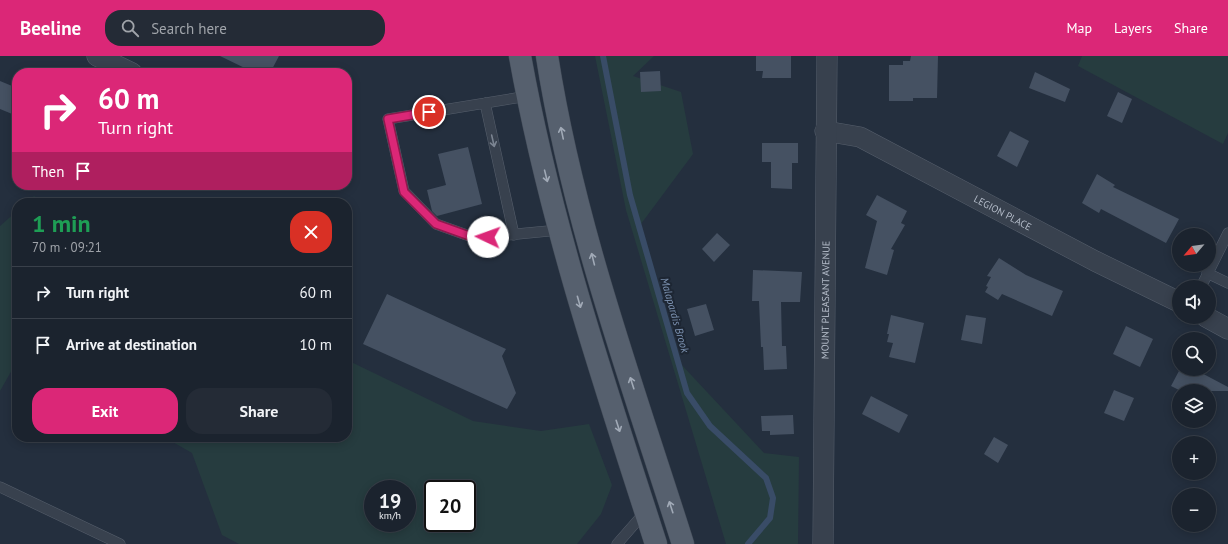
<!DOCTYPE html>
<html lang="en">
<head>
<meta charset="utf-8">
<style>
  :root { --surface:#1b232e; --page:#242b36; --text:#f1f3f6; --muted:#a0a4aa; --line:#39404a; --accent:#db2777 }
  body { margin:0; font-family:"PT Sans",sans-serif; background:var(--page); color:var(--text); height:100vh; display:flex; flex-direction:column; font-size:15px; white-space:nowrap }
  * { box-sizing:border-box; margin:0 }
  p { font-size:13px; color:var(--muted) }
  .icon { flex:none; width:22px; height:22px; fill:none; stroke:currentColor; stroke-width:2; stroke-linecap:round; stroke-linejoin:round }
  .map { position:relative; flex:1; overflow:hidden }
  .drawer { position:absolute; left:12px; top:142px; width:340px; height:244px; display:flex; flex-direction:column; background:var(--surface); border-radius:16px; box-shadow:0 2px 10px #0003,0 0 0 1px var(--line) }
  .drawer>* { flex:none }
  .banner { position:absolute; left:12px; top:12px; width:340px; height:122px; border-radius:16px; box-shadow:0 2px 10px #0003,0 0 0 1px var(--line); background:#db2777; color:#fff; overflow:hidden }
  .needle { width:26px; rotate:241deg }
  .fabs { position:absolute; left:1172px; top:172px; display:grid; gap:8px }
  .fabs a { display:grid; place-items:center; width:44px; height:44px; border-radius:50%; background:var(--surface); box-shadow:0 2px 10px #0003,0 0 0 1px var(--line); font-size:20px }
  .speed { position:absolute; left:364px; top:424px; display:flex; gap:8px; font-size:20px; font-weight:700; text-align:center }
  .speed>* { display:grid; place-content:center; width:52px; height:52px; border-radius:50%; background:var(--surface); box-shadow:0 2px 10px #0003,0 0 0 1px var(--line); line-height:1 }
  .speed small { font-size:10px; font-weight:400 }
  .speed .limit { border:2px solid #111; border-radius:6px; background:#fff; color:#111 }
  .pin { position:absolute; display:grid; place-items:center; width:34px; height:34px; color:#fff; margin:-17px; border:2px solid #fff; border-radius:50%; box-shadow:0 1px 4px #0007 }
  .me { position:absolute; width:44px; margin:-22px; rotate:273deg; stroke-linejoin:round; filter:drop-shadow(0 0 3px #0008) }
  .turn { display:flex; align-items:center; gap:14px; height:84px; padding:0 20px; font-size:18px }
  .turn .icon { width:52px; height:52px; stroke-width:2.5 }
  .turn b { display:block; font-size:28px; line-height:34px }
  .then { display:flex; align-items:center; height:38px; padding:0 20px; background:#0003; gap:8px; font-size:15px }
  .round { display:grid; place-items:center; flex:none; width:42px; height:42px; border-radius:16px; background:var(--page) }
  .head { display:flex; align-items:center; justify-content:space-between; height:68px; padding:0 20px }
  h1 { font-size:24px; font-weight:700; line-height:30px; color:#1e9e55 }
  .action { display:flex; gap:8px; margin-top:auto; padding:8px 20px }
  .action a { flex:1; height:46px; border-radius:16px; background:var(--accent); color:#fff; font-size:16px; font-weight:700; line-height:46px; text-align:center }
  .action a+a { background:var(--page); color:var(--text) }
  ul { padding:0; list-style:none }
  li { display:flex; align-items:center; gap:12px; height:52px; padding:0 20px; border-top:1px solid var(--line) }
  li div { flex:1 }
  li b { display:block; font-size:15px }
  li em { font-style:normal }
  header { display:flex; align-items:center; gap:24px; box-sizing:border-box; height:56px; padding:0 20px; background:var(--accent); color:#fff }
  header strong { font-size:19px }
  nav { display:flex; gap:22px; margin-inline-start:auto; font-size:14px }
  .search { width:280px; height:36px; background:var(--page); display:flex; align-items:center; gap:10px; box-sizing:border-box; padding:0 14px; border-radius:16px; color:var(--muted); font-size:15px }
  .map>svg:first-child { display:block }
  .green { fill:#263c3f; fill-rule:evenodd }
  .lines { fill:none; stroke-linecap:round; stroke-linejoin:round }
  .stream { stroke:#394c67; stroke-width:6 }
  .building { fill:#455162 }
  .service-casing { stroke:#565f6c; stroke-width:11 }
  .minor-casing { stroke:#565f6c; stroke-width:21 }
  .primary-casing { stroke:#414a57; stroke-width:23 }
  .service { stroke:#38414e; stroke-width:10 }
  .minor { stroke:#38414e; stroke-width:20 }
  .primary { stroke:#56606e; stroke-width:22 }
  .oneway { stroke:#a1aab7 }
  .oneway2 { stroke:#7c8592 }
  .route-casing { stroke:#8e194d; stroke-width:10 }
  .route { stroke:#db2777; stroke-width:7 }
  .labels { text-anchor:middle; stroke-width:4; stroke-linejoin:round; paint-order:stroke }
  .street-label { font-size:10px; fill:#b4bcc9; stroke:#1d2633 }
  .water-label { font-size:11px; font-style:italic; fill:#7c92b1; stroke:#1d2633 }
</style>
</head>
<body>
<header>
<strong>Beeline</strong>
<div class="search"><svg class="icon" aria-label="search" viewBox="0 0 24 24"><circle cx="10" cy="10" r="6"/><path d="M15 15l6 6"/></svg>Search here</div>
<nav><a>Map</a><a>Layers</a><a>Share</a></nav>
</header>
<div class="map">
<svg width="1228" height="488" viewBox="0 0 1228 488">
  <rect width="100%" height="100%" fill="#242f3e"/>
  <path class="green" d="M595 0H654L633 20 681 36 693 98 638 172 679 306 764 397 799 401 798 488H726L626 154Z
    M1082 0H1228V77L1223 88 1078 10Z
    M34 140 47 147H27Z
    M17 155V305L0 335V170Z
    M347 304 473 365 541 375 589 368 612 429 601 458 577 488H239L222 479 192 397 164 381H347ZM373 433H407V467H373ZM433 433H467V467H433Z"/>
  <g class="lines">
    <path class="stream" d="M603 0 630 139 687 337 710 370 766 422 773 442 770 462 748 488"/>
  </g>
  <path class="building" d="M220 0H279L270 17H255Z
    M756 0H791V22H762L763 15H756Z
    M911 0H938L937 42H913V45H889V9H903V5H910Z
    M660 15 661 35 641 36 640 16Z
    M1035 16 1070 33 1065 46 1029 32Z
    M0 25 17 32V60L0 53Z
    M1118 36 1132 43 1122 67 1107 60Z
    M1010 75 1029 85 1017 111 997 100Z
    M762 87H798V107H792V133L771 132V106H762Z
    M468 91 482 148 437 160 432 155 427 134 446 129 438 98Z
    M1097 118 1115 129 1113 131 1179 163 1166 187 1101 153 1099 157 1082 147Z
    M877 139 907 155 901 167 905 169 891 193 894 194 887 219 865 212 877 165 866 159Z
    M717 177 730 189 714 206 702 193Z
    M999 202 1026 219 1063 235 1052 260 1002 238 998 244 985 236 988 231 986 230 991 221 987 220Z
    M753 214 802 216 800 246H781L782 290H786L787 313 764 314 763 291H761L759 245H752Z
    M387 238 506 293 502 300 516 337 507 353 363 288Z
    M706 248 714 274 695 280 687 253Z
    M891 259 924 267 915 307 889 301 893 287 887 286 889 278H887Z
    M966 259 986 262 982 288 961 284Z
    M1126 270 1153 283 1140 311 1113 298Z
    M1180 313H1194L1228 331V335H1181L1171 330Z
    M1114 334 1134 342 1124 365 1104 357Z
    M871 340 908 359 899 377 862 358Z
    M793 359 794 378 770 379V375H762L761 360Z
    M994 381 1008 389 998 407 984 398Z"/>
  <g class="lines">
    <g class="service-casing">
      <path id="service" d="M528 40 388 63 404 135 436 168 475 182 559 174
        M485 47 514 179
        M1207 217 1228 227
        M1201 231 1228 177
        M0 431 120 488
        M617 488 645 456"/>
    </g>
    <g class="minor-casing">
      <g id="minor">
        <path d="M97 0 132 17"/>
        <path id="s1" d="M825 75 860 81 1095 205 1179 246"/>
        <path d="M1206 261 1228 273"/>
        <path id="s2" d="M823 488 827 0"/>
      </g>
    </g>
    <g class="primary-casing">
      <path id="primary" d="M520 0C550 167 604 327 656 488
        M547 0C573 167 632 327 683 488"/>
    </g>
    <use href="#service" class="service"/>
    <use href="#minor" class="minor"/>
    <use href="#primary" class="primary"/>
  </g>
  <defs><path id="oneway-shaft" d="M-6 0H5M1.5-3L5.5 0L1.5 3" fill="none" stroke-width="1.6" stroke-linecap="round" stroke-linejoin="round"/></defs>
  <g class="oneway">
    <use href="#oneway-shaft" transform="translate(562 77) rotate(-102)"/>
    <use href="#oneway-shaft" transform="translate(546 120) rotate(76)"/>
    <use href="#oneway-shaft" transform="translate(593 203) rotate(-104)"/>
    <use href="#oneway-shaft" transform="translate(579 246) rotate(74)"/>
    <use href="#oneway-shaft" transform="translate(632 327) rotate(-108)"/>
    <use href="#oneway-shaft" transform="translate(618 370) rotate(72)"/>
    <use href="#oneway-shaft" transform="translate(671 451) rotate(-108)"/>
  </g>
  <use class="oneway2" href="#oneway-shaft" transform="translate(493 85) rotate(77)"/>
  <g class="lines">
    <g class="route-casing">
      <path id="route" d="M429 56 388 63 404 136 436 168 475 182 488 181"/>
    </g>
    <use href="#route" class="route"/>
  </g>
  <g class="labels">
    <g class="street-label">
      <text dy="4" stroke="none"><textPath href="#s1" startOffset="197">LEGION PLACE</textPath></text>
      <text dy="4" stroke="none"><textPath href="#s2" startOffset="244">MOUNT PLEASANT AVENUE</textPath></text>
    </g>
    <g class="water-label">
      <text transform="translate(675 259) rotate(74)" y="4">Malapardis Brook</text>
    </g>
  </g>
</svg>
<div class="fabs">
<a><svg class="needle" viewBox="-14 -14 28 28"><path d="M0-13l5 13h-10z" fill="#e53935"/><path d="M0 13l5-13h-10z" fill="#a0a4aa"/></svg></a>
<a><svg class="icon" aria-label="sound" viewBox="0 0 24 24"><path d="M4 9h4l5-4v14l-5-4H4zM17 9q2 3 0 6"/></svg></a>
<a><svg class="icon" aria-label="search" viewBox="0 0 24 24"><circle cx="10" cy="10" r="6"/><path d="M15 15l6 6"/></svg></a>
<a><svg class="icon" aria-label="layers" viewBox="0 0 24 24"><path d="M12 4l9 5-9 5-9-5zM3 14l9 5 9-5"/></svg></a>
<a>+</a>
<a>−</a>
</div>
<div class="speed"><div>19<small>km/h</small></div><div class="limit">20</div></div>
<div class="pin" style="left:429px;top:56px;background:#d93025"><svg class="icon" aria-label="arrive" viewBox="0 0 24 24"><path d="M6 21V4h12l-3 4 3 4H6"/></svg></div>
<svg class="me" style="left:488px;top:181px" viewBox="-20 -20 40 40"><circle r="19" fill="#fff"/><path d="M0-13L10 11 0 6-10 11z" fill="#db2777"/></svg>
<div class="banner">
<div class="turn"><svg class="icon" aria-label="right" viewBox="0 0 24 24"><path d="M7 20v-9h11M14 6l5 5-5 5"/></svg><div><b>60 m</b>Turn right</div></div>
<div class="then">Then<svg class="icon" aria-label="arrive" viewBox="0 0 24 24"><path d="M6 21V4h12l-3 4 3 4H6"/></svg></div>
</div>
<section class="drawer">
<div class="head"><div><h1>1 min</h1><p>70 m · 09:21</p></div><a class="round" style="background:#d93025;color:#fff"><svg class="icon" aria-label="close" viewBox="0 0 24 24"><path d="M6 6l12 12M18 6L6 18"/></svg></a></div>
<ul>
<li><svg class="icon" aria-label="right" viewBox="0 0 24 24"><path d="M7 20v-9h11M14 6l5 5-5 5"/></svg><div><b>Turn right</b></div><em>60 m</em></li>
<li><svg class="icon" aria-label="arrive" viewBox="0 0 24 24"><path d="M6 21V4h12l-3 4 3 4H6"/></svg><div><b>Arrive at destination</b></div><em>10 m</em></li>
</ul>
<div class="action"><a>Exit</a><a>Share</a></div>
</section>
</div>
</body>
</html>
